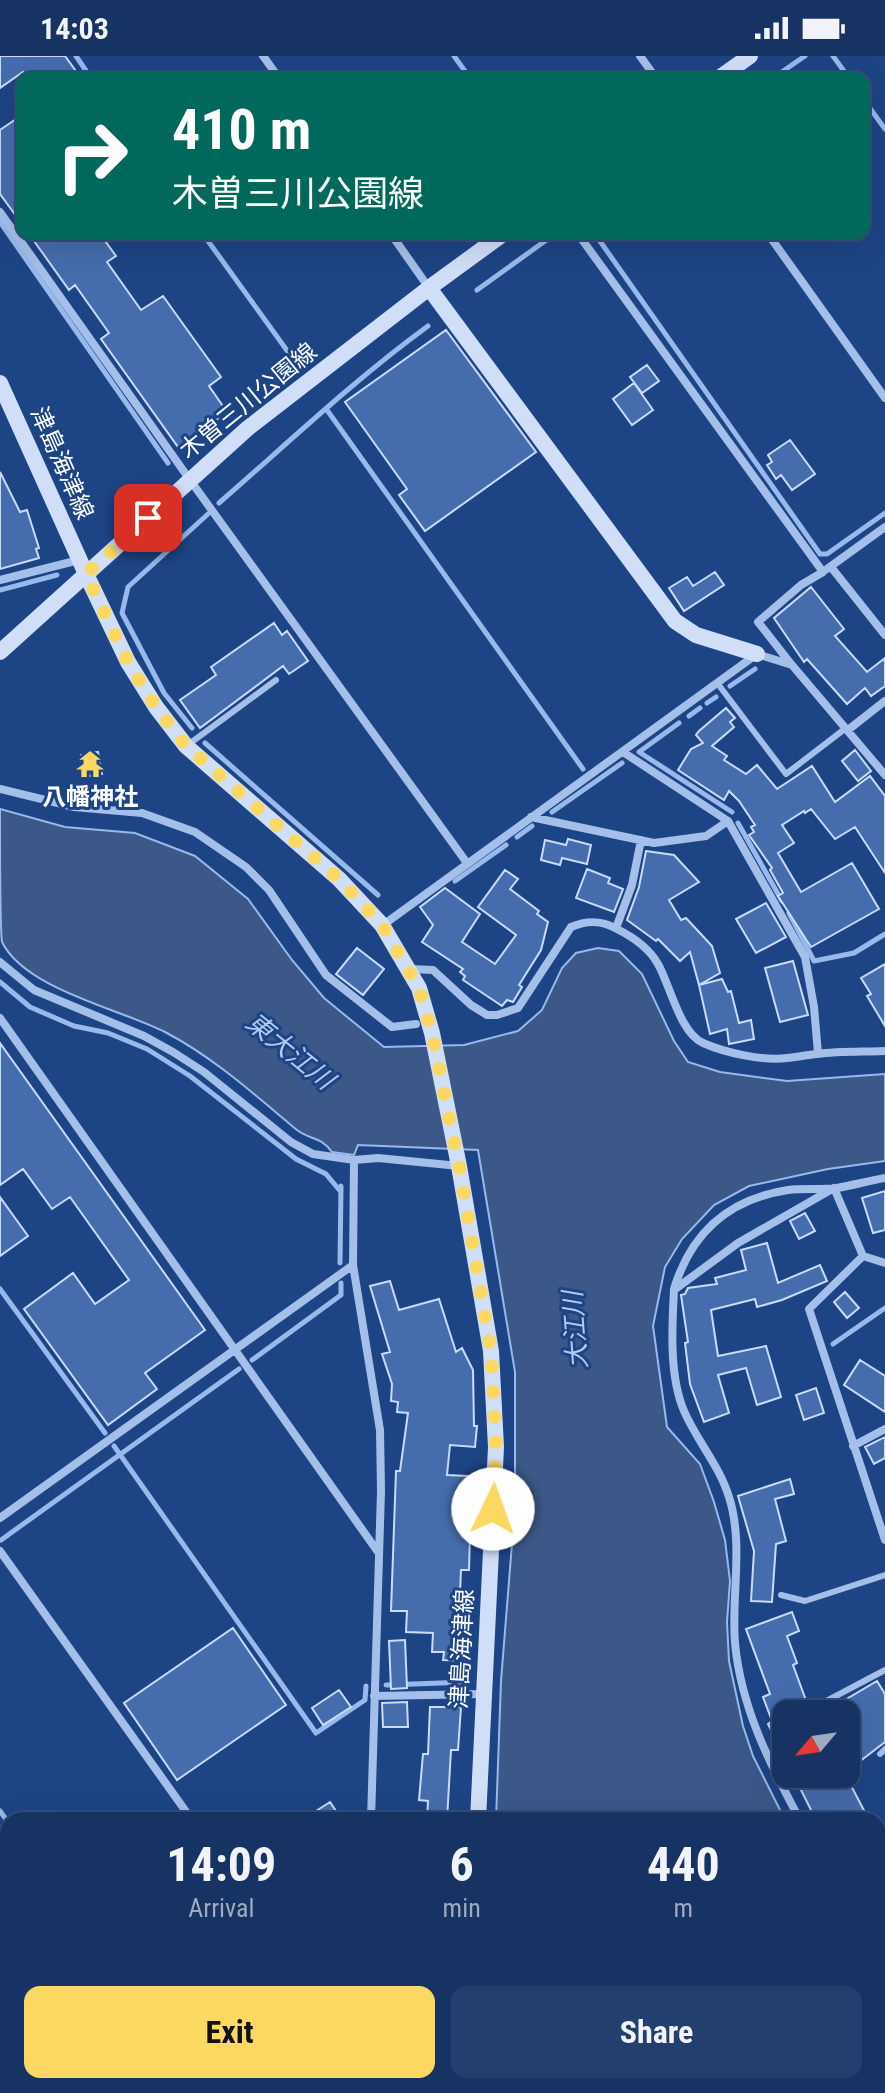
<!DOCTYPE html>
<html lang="en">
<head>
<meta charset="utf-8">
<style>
  :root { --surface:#163364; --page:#233f6d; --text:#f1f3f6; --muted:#9eaabf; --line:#354e78; --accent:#fad862 }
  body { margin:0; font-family:"Roboto Condensed","Noto Sans JP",sans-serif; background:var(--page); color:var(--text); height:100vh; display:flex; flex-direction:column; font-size:30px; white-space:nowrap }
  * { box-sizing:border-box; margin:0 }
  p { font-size:26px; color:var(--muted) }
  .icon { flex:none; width:44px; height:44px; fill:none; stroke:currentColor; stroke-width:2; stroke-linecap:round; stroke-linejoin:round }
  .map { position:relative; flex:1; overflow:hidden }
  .details { position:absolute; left:0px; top:1756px; width:886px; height:282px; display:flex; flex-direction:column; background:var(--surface); border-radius:24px 24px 0 0; box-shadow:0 8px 32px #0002,0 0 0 2px var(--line) }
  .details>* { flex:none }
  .top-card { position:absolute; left:16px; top:16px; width:854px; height:168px; border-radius:16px; box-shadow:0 8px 32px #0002,0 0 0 2px var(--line); background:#00695c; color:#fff; overflow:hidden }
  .needle { width:52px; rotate:241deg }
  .tools { position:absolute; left:772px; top:1644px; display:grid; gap:16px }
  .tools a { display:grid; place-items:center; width:88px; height:88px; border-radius:16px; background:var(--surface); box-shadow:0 8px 32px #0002,0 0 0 2px var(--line); font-size:40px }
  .pin { position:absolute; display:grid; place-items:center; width:68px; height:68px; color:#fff; margin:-34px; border-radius:16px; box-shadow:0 4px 12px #0006 }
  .me { position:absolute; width:88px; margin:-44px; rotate:3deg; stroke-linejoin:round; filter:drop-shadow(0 0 6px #0008) }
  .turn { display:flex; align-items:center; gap:28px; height:168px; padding:0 24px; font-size:36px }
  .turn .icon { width:104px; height:104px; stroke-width:2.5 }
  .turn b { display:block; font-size:56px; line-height:68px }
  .eta { display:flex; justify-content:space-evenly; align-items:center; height:136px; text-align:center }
  .eta b { font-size:48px; font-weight:700; line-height:56px }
  .action { display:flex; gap:16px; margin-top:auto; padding:16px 24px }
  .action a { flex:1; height:92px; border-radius:16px; background:var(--accent); color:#111; font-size:32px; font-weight:700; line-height:92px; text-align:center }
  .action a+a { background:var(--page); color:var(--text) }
  .status { display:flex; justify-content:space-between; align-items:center; height:56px; padding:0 40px; background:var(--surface); direction:ltr }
  .status svg { height:22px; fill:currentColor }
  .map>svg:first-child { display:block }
  .water { fill:#3c5888; stroke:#97b9ec; stroke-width:2 }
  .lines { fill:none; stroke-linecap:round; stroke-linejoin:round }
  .stream { stroke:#97b9ec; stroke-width:5 }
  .building { fill:#456dad; stroke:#c9dbf8; stroke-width:2 }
  .lane { stroke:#a4bfea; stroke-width:6 }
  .street { stroke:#a4bfea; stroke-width:8 }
  .secondary { stroke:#d0def8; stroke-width:16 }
  .route { stroke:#fad862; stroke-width:14; stroke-dasharray:0 25.2 }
  .labels { text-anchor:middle; stroke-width:6; stroke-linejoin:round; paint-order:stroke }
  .street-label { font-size:24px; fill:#fff; stroke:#1d4485 }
  .poi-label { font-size:24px; font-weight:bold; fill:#fff; stroke:#1d4485 }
  .water-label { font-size:26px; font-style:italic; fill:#b0caf2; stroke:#1d4485 }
</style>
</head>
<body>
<div class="status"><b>14:03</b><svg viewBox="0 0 49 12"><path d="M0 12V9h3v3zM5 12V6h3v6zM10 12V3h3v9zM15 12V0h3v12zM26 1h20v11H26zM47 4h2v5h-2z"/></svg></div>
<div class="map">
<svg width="885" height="2037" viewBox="0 0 885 2037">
  <rect width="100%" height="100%" fill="#1d4485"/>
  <path class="water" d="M0 753 65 771 135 777 195 800 248 843 292 904 324 942 384 991 464 989 518 975 542 954 562 912 576 897 598 892 619 895 642 918 674 985 688 1006 720 1016 787 1025 885 1018V1105L828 1113 749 1130 714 1149 682 1183 665 1211 653 1270 667 1371 700 1408 714 1446 725 1484 730 1525 727 1566 729 1605 743 1670 753 1700 785 1764H496L501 1625 515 1450V1316L478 1094 358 1089 354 1099 332 1096C322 1081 310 1084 297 1074 255 1039 213 1001 165 976 120 953 25 933 2 886 0 874 0 774 0 753Z
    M878 2003 880 2037H543L539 2030H878Z"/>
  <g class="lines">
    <path class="stream" d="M76 0 91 22
      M454 0 470 22
      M833 0 849 22
      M773 22 805 0
      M864 44 885 73
      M0 166 168 407
      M203 178 296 307
      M595 178 820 498H827L885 457
      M477 234 552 180
      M327 354 583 713
      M219 447C288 387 354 324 428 270
      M0 534 57 519
      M730 630 755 613
      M707 647 716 641
      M689 660 700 652
      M679 667 639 696 732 756
      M192 672 164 637 122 557 128 531 208 458
      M205 687 378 839
      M552 756 622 707
      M738 767 782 845
      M517 781 532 770
      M455 825 506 789
      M789 857 814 905 854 897 885 878
      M0 926 30 951 74 970 108 977 147 993 190 1020 296 1103 326 1118 341 1136
      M340 1207 341 1130
      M0 1233 105 1377
      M833 1288 885 1252
      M252 1304 341 1239V1227
      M114 1390 316 1677 365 1644 366 1630
      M1 1484 239 1313
      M386 1629 468 1626
      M0 1755 8 1766
      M198 2030 203 2037
      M366 2037 376 2030"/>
  </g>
  <path class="building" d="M0 0H65L81 22H27L23 16 0 32Z
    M16 63 22 71V168L0 138V74Z
    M29 178H100L116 200 107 206 141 254 163 240 221 321 209 330 227 356 178 391 101 283 109 277 75 229 69 234Z
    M446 274 536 396 425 475 399 439 407 433 345 346Z
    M647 309 659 325 642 337 630 321Z
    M634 327 653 354 632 369 613 343Z
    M790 384 815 418 792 434 781 419 776 423 767 409 772 406 768 399Z
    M0 416 20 456 27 454 39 492 36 493 39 502 0 513Z
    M715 516 724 529 684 555 669 532 687 521 693 530Z
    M811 531 844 573 835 580 867 616 885 602V630L871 640 865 632 847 648 807 603 804 606 774 562Z
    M274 567 282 579 287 575 308 605 289 618 283 610 200 672 180 644 216 619 211 611Z
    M726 652 735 662 730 666 734 671 712 690 727 700 724 704 746 718 757 709 777 733 812 710 835 746 870 720 885 740V817L855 771 835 783 811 753 805 757 804 755 782 769 794 787 778 797 801 836 852 807 879 853 811 891 778 840 783 837 770 814 772 812 749 779 754 776 751 771 755 769 739 745 729 735 724 744 678 714 691 693 703 687 696 679 699 675Z
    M855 694 871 715 858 725 842 705Z
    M98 696 102 718 84 721 81 699Z
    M568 783 591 789 587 808 562 802 560 809 541 804 545 784 566 789Z
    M646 795 674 799 699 826 669 844 681 864 686 862 712 890 720 917 699 929 690 896 680 905 658 883 656 885 627 864 639 831Z
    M587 813 610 822 608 827 623 833 614 856 576 842Z
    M505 814 518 823 510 833 539 855 537 858 548 866 541 894 519 929 522 931 513 946 507 944 502 950 463 924 465 920 460 916 463 913 422 886 433 869 420 851 445 832 480 858 462 886 495 908 516 879 478 851Z
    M766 847 786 881 756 897 736 863Z
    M357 892 384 913 363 939 336 918Z
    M793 905 808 959 780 966 765 912Z
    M885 908V970L867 940 871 938 861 922Z
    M722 923 728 936 731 935 739 967 751 964 754 983 729 988 727 973 710 978 699 929Z
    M0 987 205 1274 145 1317 157 1333 108 1369 24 1253 73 1217 95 1248 129 1224 70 1141 52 1153 23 1113 0 1129Z
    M885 1135V1174L873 1177 862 1142Z
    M0 1141 28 1180 0 1200Z
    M805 1157 815 1175 799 1183 790 1165Z
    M767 1187 778 1227 820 1209 827 1225 782 1244 757 1251 755 1243 711 1254 718 1300 766 1290 781 1341 757 1349 746 1312 718 1319 729 1357 704 1366 690 1328 685 1287 688 1286 681 1239 685 1238 688 1232 717 1228 715 1222 746 1214 741 1194Z
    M390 1225 399 1254 439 1243 456 1296 462 1292 473 1314 474 1370H477L475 1391 450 1389 447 1419 468 1420 464 1478H470L469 1514H461L459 1561H462L461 1586H468L467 1605 443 1604 444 1596H432L433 1577 406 1576 407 1555H391L396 1415H400L408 1357 397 1356 398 1346 391 1345 392 1328 382 1298 390 1296 370 1230Z
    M845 1236 859 1252 847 1262 834 1246Z
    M860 1304 885 1320V1356L844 1329Z
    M816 1332 824 1357 804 1364 796 1339Z
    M885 1381V1402L874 1408 865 1391Z
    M790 1423 794 1438 775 1443 786 1485 776 1488 772 1546 751 1545 754 1495 738 1440Z
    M792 1556 799 1575 787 1580 797 1607 793 1609 811 1658H786V1703L768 1668 772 1665 763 1641 770 1638 746 1573Z
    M233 1572 286 1649 177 1724 124 1647Z
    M405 1584 407 1632 391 1633 389 1585Z
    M877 1625 885 1638V1686L846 1716V1658H821Z
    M339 1634 351 1651 323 1669 312 1652Z
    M407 1646 408 1671H383L382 1647Z
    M430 1651H461L458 1694H451L447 1764H427L428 1745 419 1744 423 1698H428Z
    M793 1718H845L869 1764H816Z
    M330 1746 342 1764H302Z"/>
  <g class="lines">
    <path class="lane" d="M718 628 786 718 846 672
      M189 688 276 624
      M781 1539 805 1545 885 1519
      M815 1651 885 1614
      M880 1698 885 1693"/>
    <path class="street" d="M263 0 279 22
      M640 0 656 22
      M0 156 190 424 467 807
      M391 178 429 232
      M578 178 823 516 801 529 758 566 791 608
      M768 178 885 342
      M831 511 885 579
      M827 513 885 471
      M0 524 79 504
      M848 674 885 645
      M623 696 728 765 805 901 814 951 818 997
      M0 733 74 751 142 757 195 776 246 811 269 834 326 919 392 971 416 968
      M531 761 654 787 706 780 728 765
      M383 869 757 598 792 609 885 719
      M616 872 632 829 641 784
      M0 906 34 934 144 980 173 996 204 1016 291 1086 313 1098 354 1104 353 1209 380 1374 381 1435 371 1764
      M410 913 433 914 471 949 487 959H497L518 952 571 871C587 864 601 864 617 873 633 881 649 892 658 908 670 929 680 977 703 987 726 997 762 1005 787 1002 797 1001 807 999 817 998 840 995 863 996 885 995
      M0 962 378 1496
      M354 1104 378 1102 459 1110
      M863 1200 809 1253 885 1484
      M863 1200 885 1207
      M674 1233C691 1177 729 1143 788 1134 804 1132 821 1134 837 1132 853 1129 869 1125 885 1122
      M853 1390 885 1373
      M0 1462 353 1209
      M0 1495 192 1764
      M374 1640 484 1638
      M800 1764C770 1708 741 1652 735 1587 731 1540 744 1488 729 1441 719 1409 697 1385 684 1355 669 1320 672 1270 674 1234L738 1187 834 1132 863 1200
      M878 1927 885 1973
      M0 2016 8 2027
      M350 2037 360 2030
      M477 2037 499 2030"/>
    <path class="secondary" d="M719 22 750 0
      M429 232 675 565 696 579 757 598
      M0 327 86 518 128 606 156 651 186 690 339 823 382 869 419 932 432 977 459 1110 491 1295 496 1391 478 1764
      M0 596 248 372 429 232 503 178
      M514 2030 518 2037"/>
  </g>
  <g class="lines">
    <path class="route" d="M148 462 86 518 128 606 156 651 186 690 339 823 382 869 419 932 432 977 459 1110 491 1295 496 1391 493 1453"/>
  </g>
  <defs>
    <g id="temple-bare" transform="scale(2.16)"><path d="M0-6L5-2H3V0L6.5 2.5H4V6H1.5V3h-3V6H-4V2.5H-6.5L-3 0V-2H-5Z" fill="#fad862" stroke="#1d4485" stroke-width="2.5" paint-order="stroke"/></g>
  </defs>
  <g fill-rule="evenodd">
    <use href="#temple-bare" x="90" y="708"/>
  </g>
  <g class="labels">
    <g class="street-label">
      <text transform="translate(248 345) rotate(-39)" y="8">木曽三川公園線</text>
      <text transform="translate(62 407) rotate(66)" y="8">津島海津線</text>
      <text transform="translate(462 1593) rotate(-87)" y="8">津島海津線</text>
    </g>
    <g class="poi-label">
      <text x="90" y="749">八幡神社</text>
    </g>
    <g class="water-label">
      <text transform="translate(290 995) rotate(39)" y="9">東大江川</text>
      <text transform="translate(575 1274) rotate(-94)" y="9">大江川</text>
    </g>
  </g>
</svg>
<div class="tools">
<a><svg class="needle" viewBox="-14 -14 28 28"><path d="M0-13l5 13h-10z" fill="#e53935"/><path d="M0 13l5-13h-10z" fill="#9eaabf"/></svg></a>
</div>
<div class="pin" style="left:148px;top:462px;background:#d93025"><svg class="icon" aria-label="arrive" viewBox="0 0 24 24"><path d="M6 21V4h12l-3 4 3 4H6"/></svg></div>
<svg class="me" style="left:493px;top:1453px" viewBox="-20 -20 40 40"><circle r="19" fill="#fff"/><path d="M0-13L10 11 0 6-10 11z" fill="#fad862"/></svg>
<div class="top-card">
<div class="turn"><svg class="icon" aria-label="right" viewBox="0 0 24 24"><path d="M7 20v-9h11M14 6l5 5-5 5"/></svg><div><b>410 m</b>木曽三川公園線</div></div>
</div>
<section class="details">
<div class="eta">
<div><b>14:09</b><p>Arrival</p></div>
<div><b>6</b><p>min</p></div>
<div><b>440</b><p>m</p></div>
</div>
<div class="action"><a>Exit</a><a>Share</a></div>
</section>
</div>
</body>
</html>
